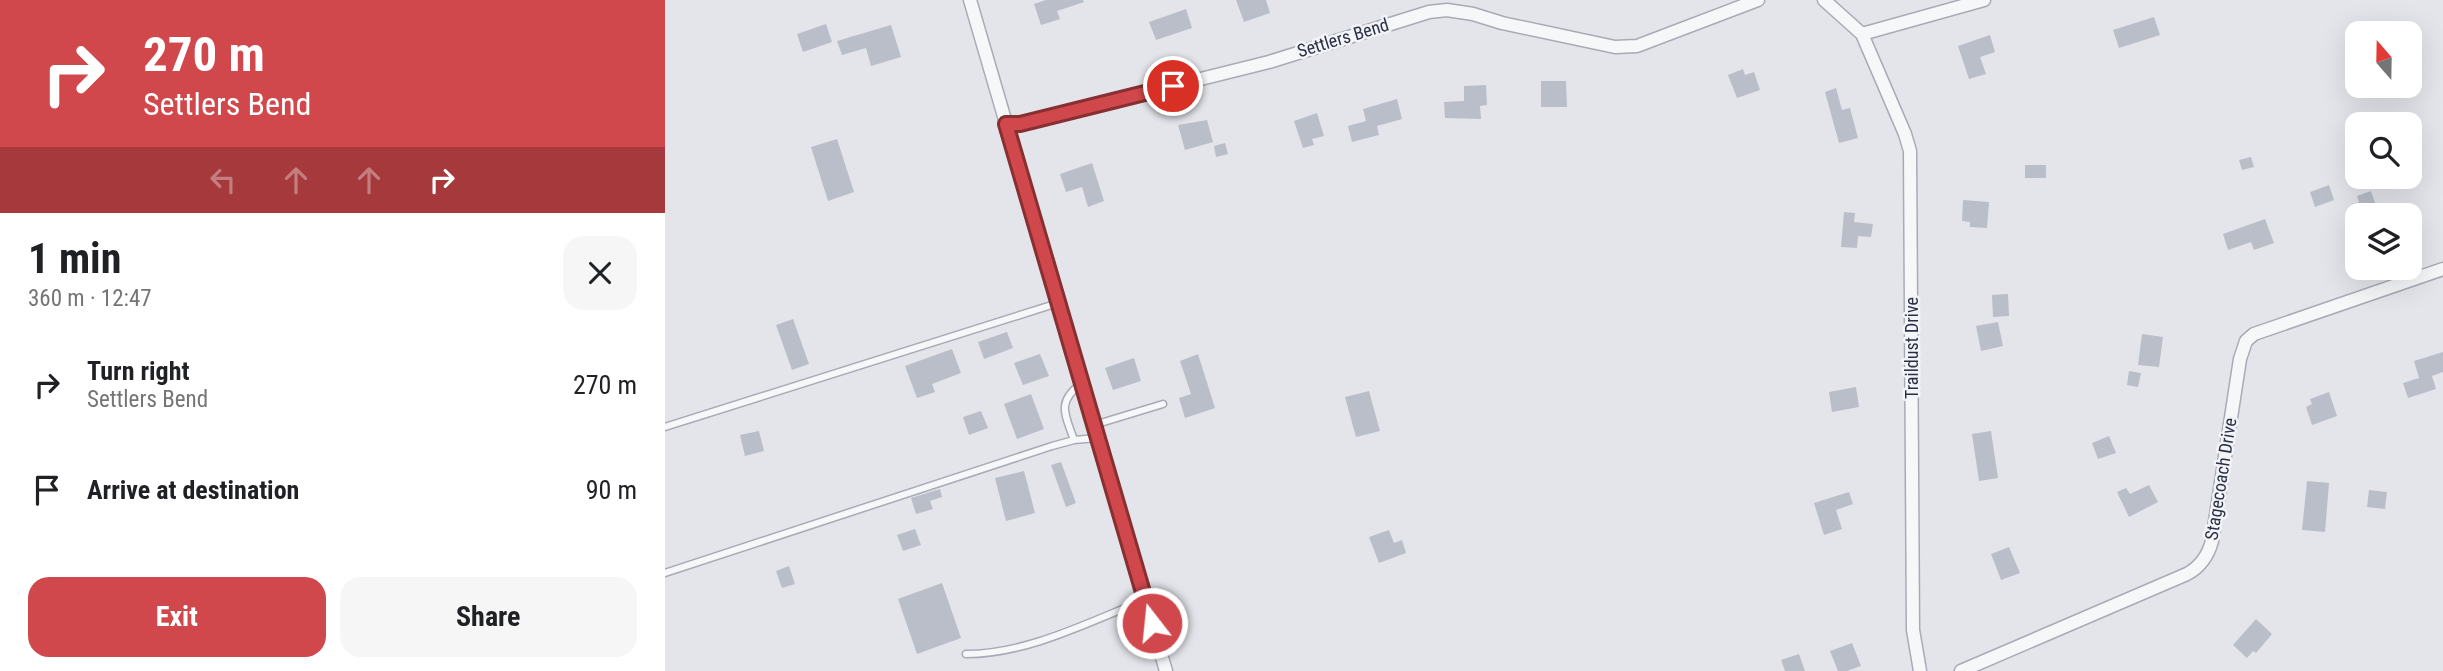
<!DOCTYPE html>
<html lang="en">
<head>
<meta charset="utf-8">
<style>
  :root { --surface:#fff; --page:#f6f6f6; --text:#202124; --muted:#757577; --accent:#d0484c }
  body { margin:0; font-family:"Roboto Condensed",sans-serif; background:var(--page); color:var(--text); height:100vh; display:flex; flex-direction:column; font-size:26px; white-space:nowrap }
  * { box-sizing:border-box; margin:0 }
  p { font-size:23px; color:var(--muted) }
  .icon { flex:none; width:38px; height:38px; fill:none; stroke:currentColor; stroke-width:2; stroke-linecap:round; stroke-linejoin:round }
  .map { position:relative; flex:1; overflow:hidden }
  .drawer { display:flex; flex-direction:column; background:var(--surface); width:665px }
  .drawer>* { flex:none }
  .top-card { background:#d0484c; color:#fff; overflow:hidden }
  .needle { width:46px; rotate:340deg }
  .buttons { position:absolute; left:1680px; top:21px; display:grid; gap:14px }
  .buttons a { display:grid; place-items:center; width:77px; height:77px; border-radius:14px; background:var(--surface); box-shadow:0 7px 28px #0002; font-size:35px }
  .pin { position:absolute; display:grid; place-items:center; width:60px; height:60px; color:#fff; margin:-30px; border:4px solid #fff; border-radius:50%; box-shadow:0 2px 7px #0007 }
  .me { position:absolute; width:77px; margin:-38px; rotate:344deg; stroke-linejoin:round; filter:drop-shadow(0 0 5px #0008) }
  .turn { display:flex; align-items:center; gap:24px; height:147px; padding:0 28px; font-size:32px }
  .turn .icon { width:91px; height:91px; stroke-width:2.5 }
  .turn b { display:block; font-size:49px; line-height:60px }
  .lanes { display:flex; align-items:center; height:66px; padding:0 28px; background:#0003; justify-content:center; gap:35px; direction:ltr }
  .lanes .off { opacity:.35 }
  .round { display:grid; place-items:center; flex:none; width:74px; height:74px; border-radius:21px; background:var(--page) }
  .summary { display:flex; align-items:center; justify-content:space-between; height:119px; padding:0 28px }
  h1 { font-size:42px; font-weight:700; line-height:52px }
  .action { display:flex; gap:14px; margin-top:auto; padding:14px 28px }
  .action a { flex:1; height:80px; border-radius:21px; background:var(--accent); color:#fff; font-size:28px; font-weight:700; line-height:80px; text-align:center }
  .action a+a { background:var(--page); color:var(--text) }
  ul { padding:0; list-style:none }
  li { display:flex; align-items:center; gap:21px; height:105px; padding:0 28px }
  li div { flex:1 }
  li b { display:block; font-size:26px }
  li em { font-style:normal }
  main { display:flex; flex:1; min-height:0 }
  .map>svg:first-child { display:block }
  .building { fill:#babec9 }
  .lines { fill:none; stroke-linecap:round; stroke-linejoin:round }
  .lane-casing { stroke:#a8abb6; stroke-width:9 }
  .street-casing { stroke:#a8abb6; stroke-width:15 }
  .lane { stroke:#f6f7f9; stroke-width:6 }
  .street { stroke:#f6f7f9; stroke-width:12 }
  .route-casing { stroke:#872f31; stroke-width:18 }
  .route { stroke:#d0484c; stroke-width:12 }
  .labels { text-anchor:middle; stroke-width:5; stroke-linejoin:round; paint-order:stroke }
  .street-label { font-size:18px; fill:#2a3044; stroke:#f3f4f8 }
</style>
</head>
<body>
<main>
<section class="drawer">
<div class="top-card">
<div class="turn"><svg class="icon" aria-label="right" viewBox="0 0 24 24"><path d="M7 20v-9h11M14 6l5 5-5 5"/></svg><div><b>270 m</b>Settlers Bend</div></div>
<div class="lanes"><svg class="icon off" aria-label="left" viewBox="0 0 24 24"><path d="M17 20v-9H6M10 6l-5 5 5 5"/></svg><svg class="icon off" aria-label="ahead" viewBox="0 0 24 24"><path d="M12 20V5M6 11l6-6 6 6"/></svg><svg class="icon off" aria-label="ahead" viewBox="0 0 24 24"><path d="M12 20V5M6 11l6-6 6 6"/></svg><svg class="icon" aria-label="right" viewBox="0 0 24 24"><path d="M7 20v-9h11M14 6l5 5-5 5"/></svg></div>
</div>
<div class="summary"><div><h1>1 min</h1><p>360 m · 12:47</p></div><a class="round"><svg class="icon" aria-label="close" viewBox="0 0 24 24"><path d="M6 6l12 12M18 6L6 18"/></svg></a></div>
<ul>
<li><svg class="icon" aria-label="right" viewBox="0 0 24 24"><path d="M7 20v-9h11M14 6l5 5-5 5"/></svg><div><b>Turn right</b><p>Settlers Bend</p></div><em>270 m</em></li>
<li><svg class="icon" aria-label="arrive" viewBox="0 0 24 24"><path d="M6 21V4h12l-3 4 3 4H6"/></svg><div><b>Arrive at destination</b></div><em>90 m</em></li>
</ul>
<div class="action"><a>Exit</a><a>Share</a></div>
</section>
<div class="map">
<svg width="1778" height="671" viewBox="0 0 1778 671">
  <rect width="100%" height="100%" fill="#e3e5eb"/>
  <path class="building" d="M381 0H418L419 2 392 11 395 19 376 25 369 4Z
    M571 0H601L605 13 579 22Z
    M521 9 527 28 491 40 484 22Z
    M1489 17 1495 35 1454 48 1448 30Z
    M161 24 167 42 138 52 132 34Z
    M226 25 236 57 206 66 201 48 177 55 172 41Z
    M1325 35 1330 52 1315 57 1321 74 1304 79 1293 46Z
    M1078 69 1080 75 1089 72 1095 90 1072 98 1063 75Z
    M876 81H901L902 107H876Z
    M821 85 822 105 815 106 816 119 780 118 779 102 799 101V86Z
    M1171 88 1177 110 1185 108 1193 138 1174 143 1160 92Z
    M732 99 737 119 712 126 714 135 687 142 683 126 701 121 698 109Z
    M652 113 659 136 647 139 649 145 638 148 629 121Z
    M542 120 548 142 520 150 513 125Z
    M172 139 189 192 163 201 146 147Z
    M560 143 563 154 551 157 549 146Z
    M1586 157 1589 167 1577 170 1574 160Z
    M427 163 439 201 423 207 417 187 401 192 395 174Z
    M1360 165H1381V178H1360Z
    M1664 185 1669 200 1650 207 1645 192Z
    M1706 191 1714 215H1690L1686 205 1694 202 1692 196Z
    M1298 200 1324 202 1322 228 1305 227V222L1297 221Z
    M1179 212 1190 213 1189 222 1208 224 1206 237 1193 236 1192 248 1176 247Z
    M1600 219 1609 243 1589 250 1586 242 1563 250 1558 234Z
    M1343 294 1344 316 1328 317 1327 295Z
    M128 319 144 364 127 370 111 325Z
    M1333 322 1338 346 1316 351 1311 326Z
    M342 332 348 348 319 359 313 342Z
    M1477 334 1498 337 1494 367 1473 365Z
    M287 349 296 373 267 384 270 392 252 398 240 366Z
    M1778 352V372L1767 376 1771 389 1743 398 1738 383 1754 378 1749 361Z
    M375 354 384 376 358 385 349 363Z
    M533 354 550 408 520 418 514 398 526 394 515 361Z
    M469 358 476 381 448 390 440 368Z
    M1464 371 1476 373 1473 387 1462 385Z
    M1191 387 1194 407 1167 412 1164 392Z
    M704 391 715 431 691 437 680 397Z
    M1664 392 1672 416 1647 425 1641 407 1647 404 1645 399Z
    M366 394 379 429 352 439 339 404Z
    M316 411 323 428 304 435 298 417Z
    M94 431 99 451 80 456 75 435Z
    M1326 431 1333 478 1314 481 1307 434Z
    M1444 436 1451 453 1433 459 1427 443Z
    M396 462 411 503 401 507 386 465Z
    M359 471 370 513 341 521 330 478Z
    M1642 481 1664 483 1660 532 1637 530Z
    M1484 485 1493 502 1464 517 1452 492 1461 488 1465 494Z
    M275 489 277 497 265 501 268 509 251 514 246 498Z
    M1704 490 1722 492 1720 509 1702 507Z
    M1184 492 1188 504 1171 510 1177 529 1159 535 1149 503Z
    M250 529 256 545 238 551 232 535Z
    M724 530 729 543 737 540 741 553 714 563 704 537Z
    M1344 547 1355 573 1336 580 1326 554Z
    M124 566 130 584 117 588 111 571Z
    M277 583 296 638 252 654 233 599Z
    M1591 619 1607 634 1591 653 1588 651 1582 658 1568 645Z
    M1187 643 1196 666 1182 671H1173L1165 651Z
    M1134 654 1140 671H1120L1116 660Z"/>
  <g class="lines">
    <g class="lane-casing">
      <path id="lane" d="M429 425 498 404
        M0 427 393 303
        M409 440C400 414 391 402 417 383
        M0 573 387 446 409 440 432 438
        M301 654C363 654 423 622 480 600"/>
    </g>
    <g class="street-casing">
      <path id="street" d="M305 0 501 671
        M1159 0 1197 34 1319 0
        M1197 34 1240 134 1245 151 1248 630 1255 671
        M341 124H355L604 62 764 12 782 10 808 14 837 23 950 47 972 46 1093 0
        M1296 671 1522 574C1535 567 1543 556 1547 541L1575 359 1581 341 1589 334 1778 269"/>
    </g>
    <use href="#lane" class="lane"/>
    <use href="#street" class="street"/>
  </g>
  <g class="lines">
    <g class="route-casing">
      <path id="route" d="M487 623 341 124H355L508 86"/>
    </g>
    <use href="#route" class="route"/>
  </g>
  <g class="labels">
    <g class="street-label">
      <text transform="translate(678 38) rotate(-17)" y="6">Settlers Bend</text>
      <text transform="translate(1247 348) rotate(-90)" y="6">Traildust Drive</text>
      <text transform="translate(1556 479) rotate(-81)" y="6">Stagecoach Drive</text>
    </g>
  </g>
</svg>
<div class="buttons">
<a><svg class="needle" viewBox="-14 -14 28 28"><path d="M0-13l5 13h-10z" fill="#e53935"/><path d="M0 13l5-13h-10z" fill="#757577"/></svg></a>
<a><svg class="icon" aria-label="search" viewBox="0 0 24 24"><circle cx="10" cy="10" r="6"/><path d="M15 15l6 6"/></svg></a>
<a><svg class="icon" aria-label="layers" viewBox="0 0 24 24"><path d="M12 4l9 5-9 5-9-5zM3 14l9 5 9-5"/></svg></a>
</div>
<div class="pin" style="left:508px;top:86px;background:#d93025"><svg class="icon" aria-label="arrive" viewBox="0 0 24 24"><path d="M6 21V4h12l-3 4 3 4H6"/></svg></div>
<svg class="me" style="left:487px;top:623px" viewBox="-20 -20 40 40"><circle r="17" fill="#d0484c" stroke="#fff" stroke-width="3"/><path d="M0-11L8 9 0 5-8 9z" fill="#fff"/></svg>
</div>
</main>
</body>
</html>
